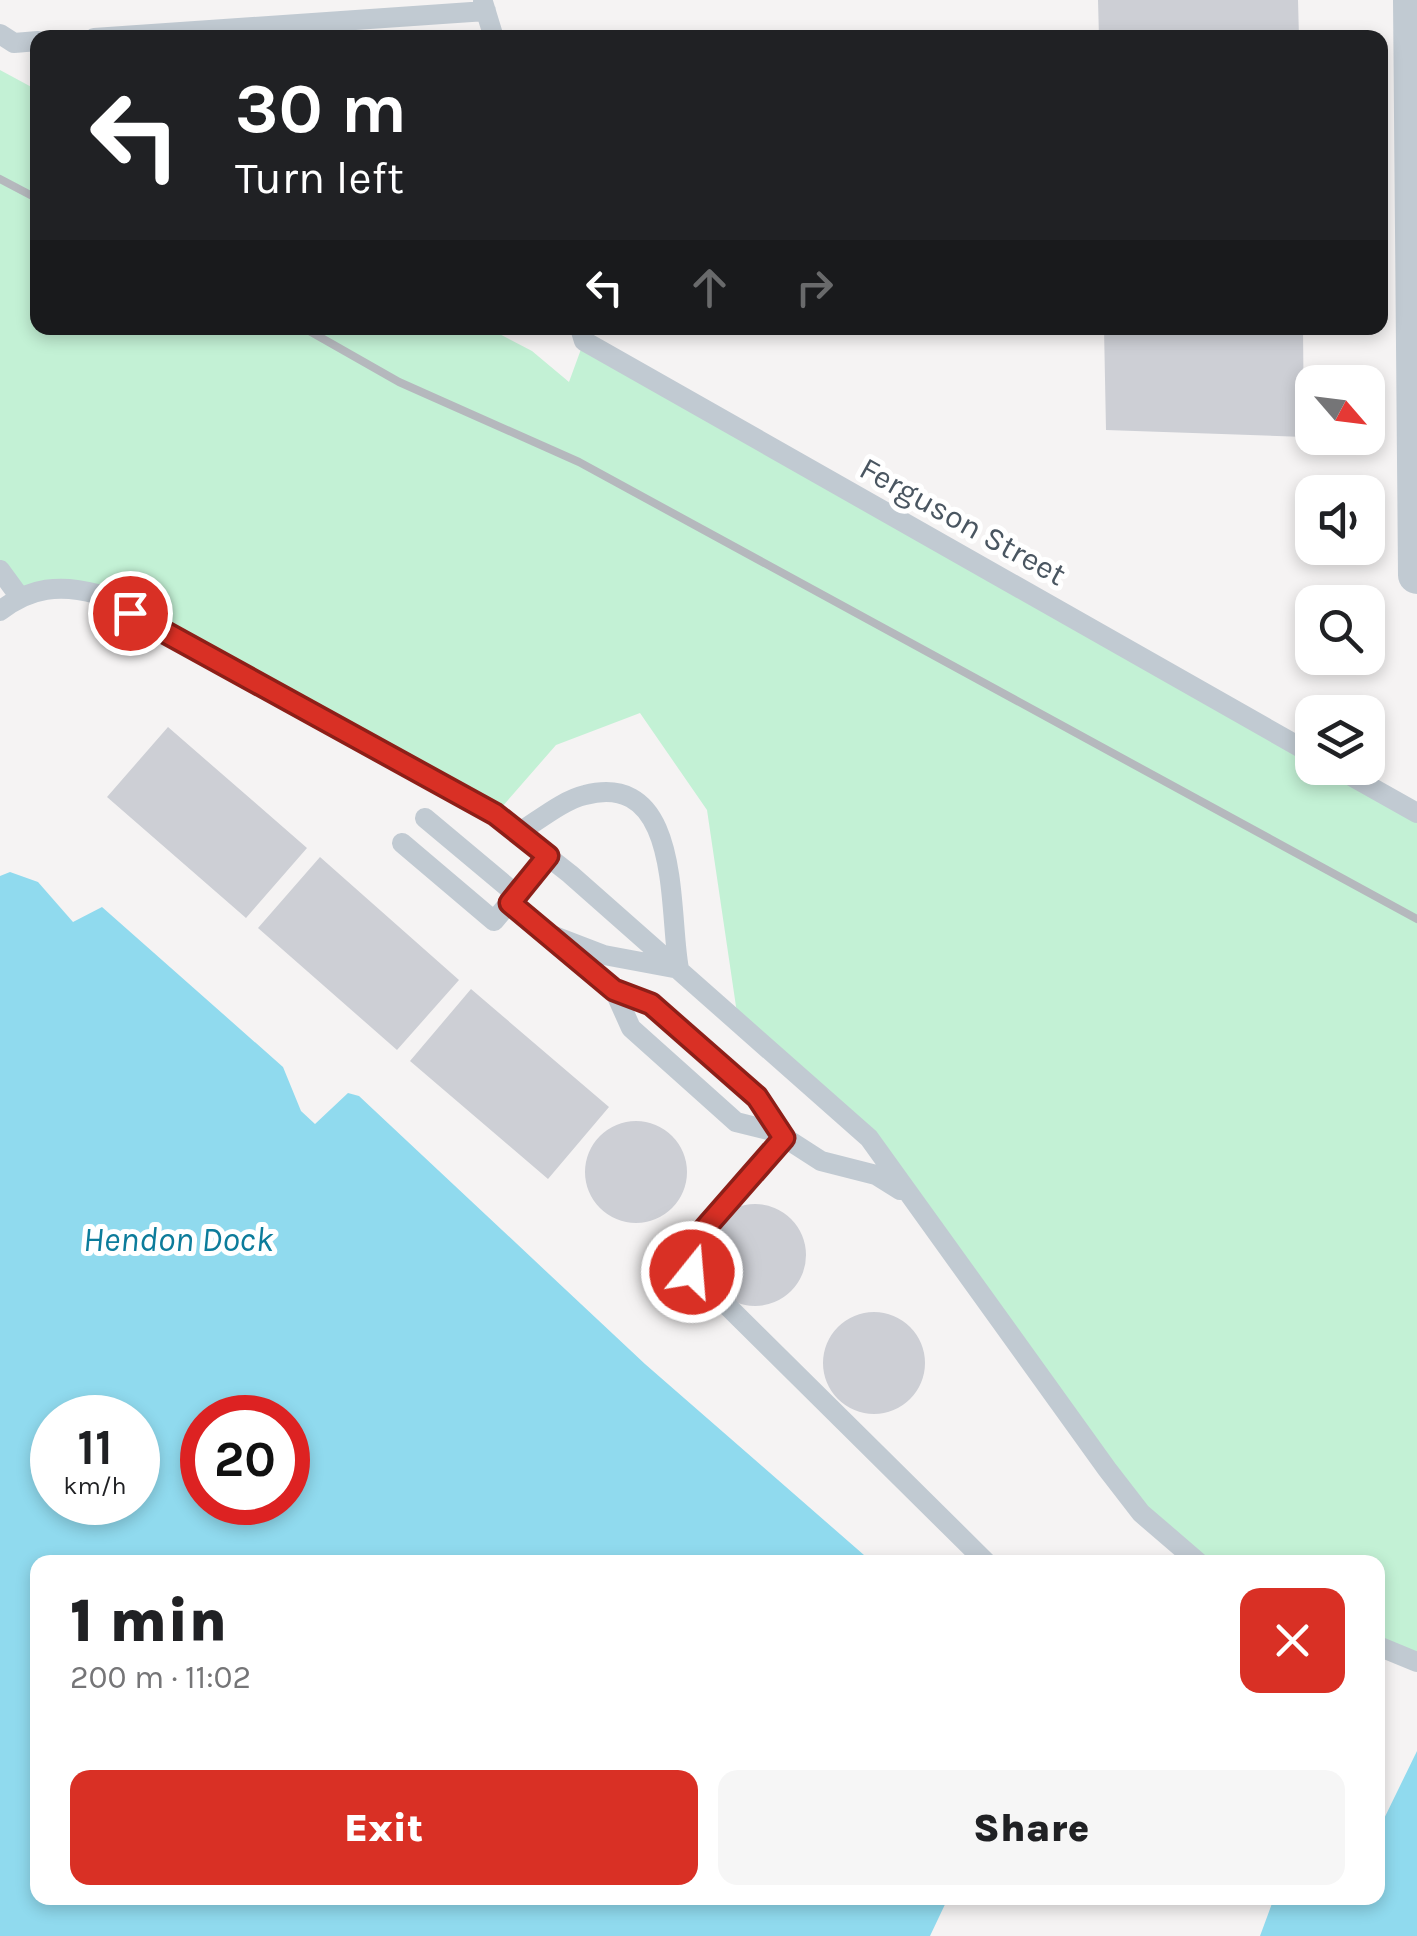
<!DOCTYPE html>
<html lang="en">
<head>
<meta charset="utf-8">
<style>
  :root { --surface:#fff; --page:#f6f6f6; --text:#202124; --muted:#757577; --accent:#d93025 }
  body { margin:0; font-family:Karla,sans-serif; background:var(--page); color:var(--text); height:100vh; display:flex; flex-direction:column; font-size:38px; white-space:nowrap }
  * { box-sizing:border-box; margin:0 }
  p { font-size:32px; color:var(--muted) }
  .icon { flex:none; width:55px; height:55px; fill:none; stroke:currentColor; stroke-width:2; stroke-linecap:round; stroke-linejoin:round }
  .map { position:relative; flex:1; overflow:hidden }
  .details { position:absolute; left:30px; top:1555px; width:1355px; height:350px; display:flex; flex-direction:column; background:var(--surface); border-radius:20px; box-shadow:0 5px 15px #0003 }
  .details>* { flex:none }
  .banner { position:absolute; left:30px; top:30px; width:1358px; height:305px; border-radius:20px; box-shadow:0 5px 15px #0003; background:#202124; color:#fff; overflow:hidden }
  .needle { width:65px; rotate:118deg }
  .fabs { position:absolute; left:1295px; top:365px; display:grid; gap:20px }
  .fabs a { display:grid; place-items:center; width:90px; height:90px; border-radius:20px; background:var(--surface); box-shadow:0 5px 15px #0003; font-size:50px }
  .speed { position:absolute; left:30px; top:1395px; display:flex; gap:20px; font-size:50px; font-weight:700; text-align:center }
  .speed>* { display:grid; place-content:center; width:130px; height:130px; border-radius:50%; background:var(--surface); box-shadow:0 5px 15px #0003; line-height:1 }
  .speed small { font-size:25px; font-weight:400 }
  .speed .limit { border:15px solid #d22; background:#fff; color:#111 }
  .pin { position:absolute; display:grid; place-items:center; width:85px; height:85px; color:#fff; margin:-42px; border:5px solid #fff; border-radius:50%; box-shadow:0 2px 10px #0007 }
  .me { position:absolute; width:110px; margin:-55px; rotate:17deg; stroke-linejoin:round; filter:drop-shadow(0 0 8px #0008) }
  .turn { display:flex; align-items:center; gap:35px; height:210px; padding:0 40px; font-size:45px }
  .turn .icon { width:130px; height:130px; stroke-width:2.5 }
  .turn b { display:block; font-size:70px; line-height:85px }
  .lanes { display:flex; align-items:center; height:95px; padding:0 40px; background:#0003; justify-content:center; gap:50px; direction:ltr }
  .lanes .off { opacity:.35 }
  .round { display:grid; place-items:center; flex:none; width:105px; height:105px; border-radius:20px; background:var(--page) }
  .summary { display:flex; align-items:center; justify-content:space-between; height:170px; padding:0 40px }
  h1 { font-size:60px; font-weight:800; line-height:75px }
  .action { display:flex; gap:20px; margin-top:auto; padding:20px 40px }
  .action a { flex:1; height:115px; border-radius:20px; background:var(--accent); color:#fff; font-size:40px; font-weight:800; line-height:115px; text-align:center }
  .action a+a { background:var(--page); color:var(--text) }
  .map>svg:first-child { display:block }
  .green { fill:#c3f1d5 }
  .water { fill:#90daee; fill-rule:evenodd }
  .building { fill:#cdcfd5 }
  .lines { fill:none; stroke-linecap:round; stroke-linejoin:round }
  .service { stroke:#c1cad2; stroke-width:20 }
  .minor { stroke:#c1cad2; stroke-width:38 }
  .rail { stroke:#b5b8bd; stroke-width:8 }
  .route-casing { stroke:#8d1f18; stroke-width:25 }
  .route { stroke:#d93025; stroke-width:18 }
  .labels { text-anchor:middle; stroke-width:10; stroke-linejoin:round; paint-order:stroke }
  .street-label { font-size:32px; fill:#4a5661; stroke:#fff }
  .water-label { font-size:35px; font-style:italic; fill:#0c7c9b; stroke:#fff }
</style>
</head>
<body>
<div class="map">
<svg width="1417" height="1936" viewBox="0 0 1417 1936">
  <rect width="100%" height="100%" fill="#f5f3f3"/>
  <path class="green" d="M0 70 37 90 38 328H488L532 351 569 382 584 341 1312 754V768H1337L1417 813V1662L1378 1646V1562H1198L1141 1513 869 1138 738 1020 707 810 640 713 556 745 495 815 97 594 19 596 0 570Z"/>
  <path class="water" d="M10 872 38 882 73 922 102 907 283 1067 301 1111 315 1124 348 1093 359 1096 645 1364 872 1562H38V1898H948L930 1936H0V876ZM52 1418H138V1502H52ZM202 1418H288V1502H202Z
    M1417 1751V1936H1260L1274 1898H1378V1831Z"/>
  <path class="building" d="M1098 0H1298L1299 38H1099Z
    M1104 328H1303L1304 437 1106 430Z
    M168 727 307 848 246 918 107 797Z
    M320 857 459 980 397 1050 258 928Z
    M471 989 609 1107 548 1179 410 1061Z
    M585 1172a51 51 0 1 1 102 0a51 51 0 1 1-102 0Z
    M704 1255a51 51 0 1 1 102 0a51 51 0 1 1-102 0Z
    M823 1363a51 51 0 1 1 102 0a51 51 0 1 1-102 0Z"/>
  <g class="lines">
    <path class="service" d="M483 2 494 38
      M0 34 14 43 38 41
      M94 38 486 11
      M580 328 584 341 1312 754
      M0 570 19 596
      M0 611C30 587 61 584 97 594L495 815 570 874 869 1138 1107 1469 1141 1513 1198 1562
      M1337 768 1417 813
      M425 818 517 895
      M518 833C538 821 563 800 585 795 683 770 668 913 679 969L604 955 544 932
      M402 843 494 921 548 857
      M510 903 614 990 651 1004 757 1097 776 1132
      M614 990 631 1028 736 1122 776 1132 821 1161 876 1175 900 1190
      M783 1138 693 1242 692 1271 986 1562
      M1378 1646 1417 1662"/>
    <path class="minor" d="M1412 0 1417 575"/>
    <path class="rail" d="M0 179 38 199
      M304 328 399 382 579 462 1417 919"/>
  </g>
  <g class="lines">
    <g class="route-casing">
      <path id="route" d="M130 613 495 814 548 856 510 903 614 990 651 1004 757 1097 784 1138 693 1242 692 1272"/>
    </g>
    <use href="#route" class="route"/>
  </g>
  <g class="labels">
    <g class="street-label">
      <text transform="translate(963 521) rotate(29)" y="11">Ferguson Street</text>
    </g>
    <g class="water-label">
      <text x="178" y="1251">Hendon Dock</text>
    </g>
  </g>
</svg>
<div class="fabs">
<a><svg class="needle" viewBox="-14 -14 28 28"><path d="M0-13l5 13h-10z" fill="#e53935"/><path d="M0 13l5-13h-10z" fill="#757577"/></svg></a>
<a><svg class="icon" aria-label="sound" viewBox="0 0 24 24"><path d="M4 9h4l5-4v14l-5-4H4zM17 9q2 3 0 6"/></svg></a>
<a><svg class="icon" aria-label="search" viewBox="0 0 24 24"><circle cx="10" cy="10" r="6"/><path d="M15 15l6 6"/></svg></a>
<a><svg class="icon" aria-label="layers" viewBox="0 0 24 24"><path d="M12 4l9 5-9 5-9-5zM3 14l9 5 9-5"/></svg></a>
</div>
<div class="speed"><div>11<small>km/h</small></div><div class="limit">20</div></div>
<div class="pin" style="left:130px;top:613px;background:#d93025"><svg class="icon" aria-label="arrive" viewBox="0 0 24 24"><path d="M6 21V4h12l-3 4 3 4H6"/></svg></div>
<svg class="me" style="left:692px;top:1272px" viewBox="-20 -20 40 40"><circle r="17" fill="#d93025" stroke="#fff" stroke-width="3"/><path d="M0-11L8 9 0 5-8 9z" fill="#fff"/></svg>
<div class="banner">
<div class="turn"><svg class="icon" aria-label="left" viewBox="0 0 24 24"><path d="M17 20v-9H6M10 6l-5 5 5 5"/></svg><div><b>30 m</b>Turn left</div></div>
<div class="lanes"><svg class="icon" aria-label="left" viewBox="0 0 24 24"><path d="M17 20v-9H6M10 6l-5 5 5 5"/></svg><svg class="icon off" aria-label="ahead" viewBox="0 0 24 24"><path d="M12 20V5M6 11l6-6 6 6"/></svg><svg class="icon off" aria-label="right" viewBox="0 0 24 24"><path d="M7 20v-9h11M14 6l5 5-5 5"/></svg></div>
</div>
<section class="details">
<div class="summary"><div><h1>1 min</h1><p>200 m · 11:02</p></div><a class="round" style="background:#d93025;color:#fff"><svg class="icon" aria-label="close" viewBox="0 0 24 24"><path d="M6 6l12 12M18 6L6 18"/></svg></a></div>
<div class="action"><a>Exit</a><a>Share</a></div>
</section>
</div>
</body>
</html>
